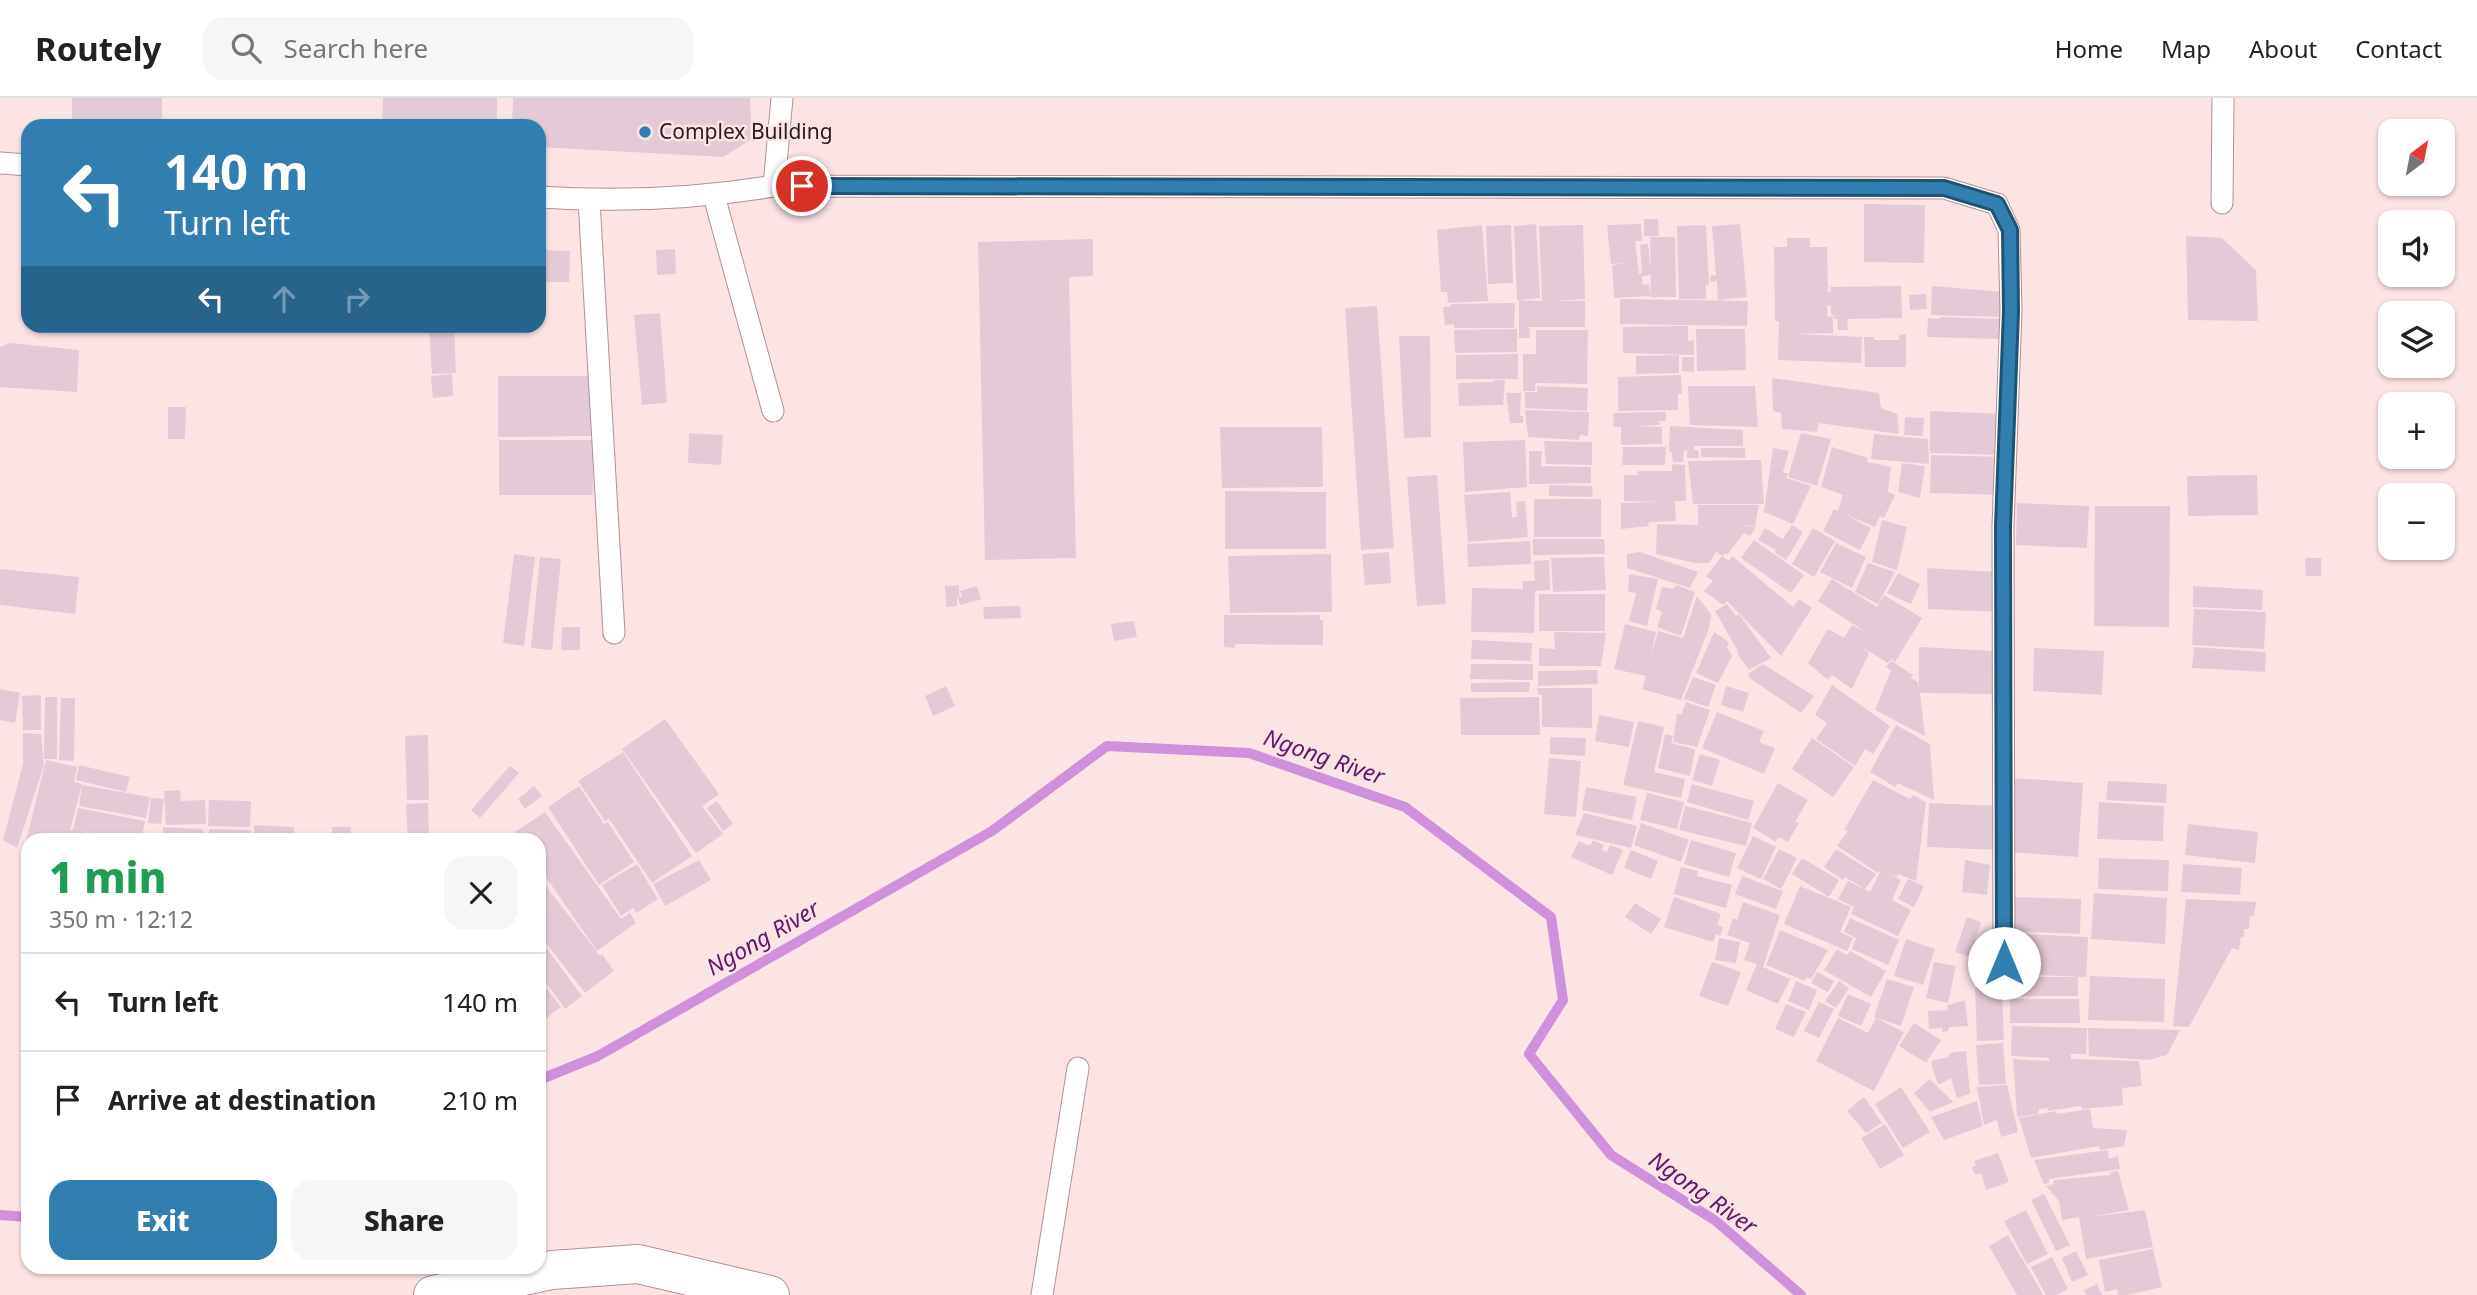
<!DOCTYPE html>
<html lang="en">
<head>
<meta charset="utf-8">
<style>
  :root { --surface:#fff; --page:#f6f6f6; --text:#222; --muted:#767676; --line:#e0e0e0; --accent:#317eb0 }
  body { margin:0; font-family:"Noto Sans",sans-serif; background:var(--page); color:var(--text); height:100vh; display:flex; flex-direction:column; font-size:26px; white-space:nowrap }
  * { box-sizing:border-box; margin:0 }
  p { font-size:23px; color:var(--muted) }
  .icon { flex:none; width:38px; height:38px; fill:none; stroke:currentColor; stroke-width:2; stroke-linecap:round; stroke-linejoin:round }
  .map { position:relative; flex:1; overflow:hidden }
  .sheet { position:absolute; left:21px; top:735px; width:525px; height:441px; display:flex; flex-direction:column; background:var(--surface); border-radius:21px; box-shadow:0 2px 5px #0004 }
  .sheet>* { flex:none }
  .top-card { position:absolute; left:21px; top:21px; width:525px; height:214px; border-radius:21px; box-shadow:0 2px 5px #0004; background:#317eb0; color:#fff; overflow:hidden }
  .needle { width:46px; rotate:32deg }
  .buttons { position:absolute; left:2378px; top:21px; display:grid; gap:14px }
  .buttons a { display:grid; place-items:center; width:77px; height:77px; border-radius:14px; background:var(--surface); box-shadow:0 2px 5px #0004; font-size:35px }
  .pin { position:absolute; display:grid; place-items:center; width:60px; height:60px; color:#fff; margin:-30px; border:4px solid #fff; border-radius:50%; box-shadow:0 2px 7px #0007 }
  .me { position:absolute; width:77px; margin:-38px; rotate:0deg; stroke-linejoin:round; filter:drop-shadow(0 0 5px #0008) }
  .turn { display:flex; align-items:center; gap:24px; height:147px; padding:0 28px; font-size:32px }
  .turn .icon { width:91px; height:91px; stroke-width:2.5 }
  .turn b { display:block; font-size:49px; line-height:60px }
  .lanes { display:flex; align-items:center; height:66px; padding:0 28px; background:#0003; justify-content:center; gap:35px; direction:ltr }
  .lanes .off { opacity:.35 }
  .round { display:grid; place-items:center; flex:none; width:74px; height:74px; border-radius:21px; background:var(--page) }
  .headline { display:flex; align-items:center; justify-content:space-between; height:119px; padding:0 28px }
  h1 { font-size:42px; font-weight:800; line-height:52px; color:#1e9e55 }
  .cta { display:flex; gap:14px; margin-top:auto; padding:14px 28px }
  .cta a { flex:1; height:80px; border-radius:21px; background:var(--accent); color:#fff; font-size:28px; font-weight:800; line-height:80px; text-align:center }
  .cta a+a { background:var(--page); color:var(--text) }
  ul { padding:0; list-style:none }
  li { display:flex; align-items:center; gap:21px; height:98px; padding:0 28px; border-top:2px solid var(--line) }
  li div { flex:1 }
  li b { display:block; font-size:26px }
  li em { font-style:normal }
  header { display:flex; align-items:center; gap:42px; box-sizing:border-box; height:98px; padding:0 35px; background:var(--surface); border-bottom:2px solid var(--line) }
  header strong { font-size:33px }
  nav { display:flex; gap:38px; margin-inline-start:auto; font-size:24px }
  .search { width:490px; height:63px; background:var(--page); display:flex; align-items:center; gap:18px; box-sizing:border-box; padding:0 24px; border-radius:21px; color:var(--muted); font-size:26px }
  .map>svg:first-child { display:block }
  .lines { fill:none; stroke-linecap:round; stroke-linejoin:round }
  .stream { stroke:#ce91da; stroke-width:10 }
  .building { fill:#e4cad6 }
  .service-casing { stroke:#ad9293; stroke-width:23 }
  .minor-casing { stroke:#ad9293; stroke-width:40 }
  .service { stroke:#fff; stroke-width:21 }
  .minor { stroke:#fff; stroke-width:38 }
  .route-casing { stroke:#205272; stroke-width:18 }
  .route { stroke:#317eb0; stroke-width:12 }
  .poi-dot { fill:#317eb0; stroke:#fce4e5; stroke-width:2.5 }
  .labels { text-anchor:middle; stroke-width:5; stroke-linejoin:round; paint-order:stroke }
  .poi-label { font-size:21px; fill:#271d1e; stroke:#fce4e5; text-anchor:start }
  .water-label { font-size:23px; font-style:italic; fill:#62186f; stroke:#fce4e5 }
</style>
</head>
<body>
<header>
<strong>Routely</strong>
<div class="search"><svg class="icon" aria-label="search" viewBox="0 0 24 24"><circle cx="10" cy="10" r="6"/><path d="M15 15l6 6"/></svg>Search here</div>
<nav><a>Home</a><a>Map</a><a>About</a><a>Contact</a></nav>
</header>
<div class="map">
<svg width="2477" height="1197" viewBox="0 0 2477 1197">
  <rect width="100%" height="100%" fill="#fce4e5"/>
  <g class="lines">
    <path class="stream" d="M539 982 598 958 992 733 1107 648 1249 655 1405 709 1551 819 1563 902 1529 956 1611 1057 1716 1123 1801 1197
      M0 1117 28 1119"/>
  </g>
  <path class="building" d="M72 0H162V28H72Z
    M383 0H497V28H382Z
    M513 0H750L752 41 723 59 539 49V28H512Z
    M1864 106 1925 107 1924 165 1864 164Z
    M1644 121H1658L1659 138H1644Z
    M1536 126 1540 200 1517 202 1514 128Z
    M1641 126 1642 143H1635L1639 176 1642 175 1640 147 1648 146 1651 173 1650 139H1675L1676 199H1650L1651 177 1642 178 1643 187 1649 186 1650 198 1614 200 1612 167 1626 165 1611 166 1607 127Z
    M1740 126 1747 199 1718 202 1717 183 1711 184 1710 178 1716 177 1712 128Z
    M1482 127 1488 203 1448 205 1447 194H1441L1437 132Z
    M1511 127 1513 185 1488 186 1486 128Z
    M1583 127 1585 201 1556 203H1585V229H1529L1530 240H1519V202L1542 203 1539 128Z
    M1706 127 1709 187H1706V201H1679L1677 128Z
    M2186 138 2222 140 2256 172 2258 223 2188 222Z
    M1787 140H1810V149H1827L1828 194H1831L1830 189 1901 188 1902 220 1847 221 1848 232H1838L1837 221H1834V218H1838L1831 217V207L1827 208 1828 219 1833 218V235L1795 236 1862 239 1861 265 1778 262 1779 223H1775L1774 149H1787Z
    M1093 141V178L1069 179 1076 460 985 462 978 144Z
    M675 151 676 176 657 177 656 152Z
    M539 152 570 153 569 184H539Z
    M1932 188 2005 194 2004 219 1931 217Z
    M1926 196 1927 211 1910 212 1909 197Z
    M1620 201 1748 203 1747 228 1620 226Z
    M1515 205 1514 230H1454V226L1445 227 1443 209 1451 208V206Z
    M1377 208 1394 450 1361 452 1345 210Z
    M660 215 667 305 642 307 634 217Z
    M1940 219 2001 221V241L1927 239 1928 220 1940 221Z
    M429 228H454L456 275 432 276Z
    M1674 228H1688V243L1694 242V257L1623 255V229Z
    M1517 231V254L1455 255 1454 232Z
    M1696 231H1745L1746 272 1697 273Z
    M1536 232H1588L1587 286 1535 285V293H1523V256H1536Z
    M1906 236V269H1865L1864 239H1874V242H1899V237Z
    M1399 238H1430L1431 339 1404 340Z
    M11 245 79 252 77 294 0 289V249Z
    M1518 256V281H1456V257Z
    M1679 257V275L1636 276V258Z
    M1682 259H1694V274L1682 273Z
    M452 276 453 298 433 300 431 278Z
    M1681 277 1682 296H1678V312L1618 313V279Z
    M498 278H591L592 338 498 339Z
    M1772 280 1879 295 1881 310 1897 316 1899 336 1819 325 1817 334 1782 331 1781 315 1773 313Z
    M1495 282H1505L1503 307 1459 308 1458 285 1494 284Z
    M1537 288 1588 290 1587 313 1525 310V294H1537Z
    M1688 288H1755L1758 329 1690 327Z
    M1506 295H1521L1520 318H1523V325H1510Z
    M168 309H186L185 341H168Z
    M1525 312 1589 314 1588 338 1580 337 1579 342 1528 339Z
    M1930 313 2003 316 2002 357 1930 355Z
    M1666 314V323H1659L1660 327 1636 328 1662 329V346L1621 347V329H1614L1613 315Z
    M1905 319 1924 320 1923 338 1904 337Z
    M1670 328 1743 332V348H1694V352H1698L1699 360H1687V353L1684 352 1683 364H1673L1672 354 1669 353Z
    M1220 329H1322L1323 389 1222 390Z
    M689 335 723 337 721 367 688 365Z
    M1801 335 1831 341 1817 388 1788 379Z
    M1874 336 1928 341 1929 366 1871 361Z
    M499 342H593V397H499Z
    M1525 342 1527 389 1465 394 1463 344Z
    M1544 343 1592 344V367L1546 366Z
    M1623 349H1666L1665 367H1622Z
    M1832 349 1868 360 1867 364 1891 369 1888 394 1895 397 1884 420 1880 418 1875 429 1842 415 1871 430 1860 452 1823 433 1834 411 1838 413 1843 397 1821 389Z
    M1701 350H1745V360L1701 359Z
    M1773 350 1789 353 1783 374 1788 376 1786 380 1811 388 1793 426 1764 414Z
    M1529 353H1542L1541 368 1591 369V385L1529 386Z
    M1931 357 2002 359 2001 397 1930 395Z
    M1761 362 1764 406H1693L1688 363Z
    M1902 365 1925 368 1920 400 1898 394Z
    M1672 366 1685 367 1686 403H1675L1676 423 1649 424 1648 428 1621 431V405L1659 404 1624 403V377H1638V373H1672Z
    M1437 377 1446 506 1417 508 1407 379Z
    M2257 377 2258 417 2188 418 2187 378Z
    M1549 387 1592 388 1593 399 1549 398Z
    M1225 393 1326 394V451H1225Z
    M1510 394 1512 419H1517L1516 404 1525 403 1528 439 1468 444 1464 397Z
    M1534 401H1601V439H1534Z
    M2017 405 2089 408 2087 450 2016 447Z
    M1698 407H1759L1755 428 1736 427 1756 429 1750 438 1744 435 1727 457 1725 455 1723 458 1716 454 1709 465H1695L1656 456 1657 426 1698 427Z
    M2095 408H2170L2169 529 2094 528Z
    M1882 422 1907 429 1897 472 1872 464Z
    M1792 427 1803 434 1786 462 1774 454 1776 452 1758 442 1765 430 1783 441Z
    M1813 430 1835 443 1814 479 1792 466Z
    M1533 441H1604L1605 456 1533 457Z
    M1754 442 1804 477 1791 495 1741 460Z
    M1530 443 1531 466 1468 469 1467 446Z
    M1836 445 1866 459 1852 490 1820 474Z
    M1389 454 1391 485 1365 487 1362 456Z
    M1640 454 1698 474 1690 490 1627 470V456Z
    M514 456 535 459 524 548 503 545Z
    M1331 456 1332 514 1230 515 1228 458Z
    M1722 458 1729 463 1732 458 1793 509 1799 501 1812 510 1781 558 1727 503 1723 507 1704 493 1713 483 1706 478Z
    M540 459 561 461 552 552 531 550Z
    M1604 459 1606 492 1553 494 1551 460Z
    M2305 460H2321V478H2306Z
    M1549 462 1550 492 1535 493 1534 535 1471 534 1472 490 1523 491V483H1535L1534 463Z
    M1868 465 1895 474 1878 506 1855 494Z
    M1927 470 1999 474 2000 514 1928 511Z
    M0 471 79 479 75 516 0 507Z
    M1898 475 1920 486 1911 506 1887 495Z
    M1629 476 1658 481 1647 528 1629 523 1636 495 1628 494Z
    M1832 481 1877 509 1884 497 1922 520 1895 564 1892 562 1893 559 1888 565 1860 548 1869 555 1852 591 1832 577 1828 582 1808 565 1828 531 1844 540 1852 527 1867 535 1818 503Z
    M959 487V499H962L960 493 977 488 981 501 960 507 957 497V508L946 509 945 488Z
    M1676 487 1695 494 1681 538 1657 529 1662 514 1656 511 1662 489 1674 491Z
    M2193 488 2263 492 2262 512 2193 509Z
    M1539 496H1605V533H1539Z
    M1697 498 1711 516 1709 530 1681 602 1642 591 1646 578 1614 571 1625 526 1656 534 1651 559 1658 533 1683 540Z
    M1727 506 1736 518 1739 516 1771 560 1749 572 1737 555H1739L1715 513Z
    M1020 508 1021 520 984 521 983 509Z
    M2194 511 2266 514 2264 551 2192 547Z
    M1224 517H1320V522H1323V547L1235 546V550L1224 549Z
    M1134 523 1137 539 1114 543 1111 526Z
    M562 529H580V552H561Z
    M1554 534 1606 535 1601 568H1539V550L1555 551Z
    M1714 534 1729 544 1727 549 1732 558 1718 585 1696 575Z
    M1472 542 1532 545 1531 563 1471 561Z
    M1919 549 1996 553V596L1920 595 1925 638 1875 612 1891 572 1886 569 1891 563 1913 577 1911 580 1918 584 1919 591Z
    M2194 549 2266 554 2265 574 2192 570Z
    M2034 550 2104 553 2102 597 2033 593Z
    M1471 566H1533V582L1470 581Z
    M1763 566 1814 598 1801 615 1751 581 1748 576Z
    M1597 572 1598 586 1538 588V573Z
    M1693 579 1716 587 1708 609 1684 601Z
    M1530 584 1529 594H1471V585Z
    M1832 587 1890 628 1873 656 1865 651 1855 668 1816 641 1827 625 1815 617Z
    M946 588 955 608 933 618 925 598Z
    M1726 588 1749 595 1743 614 1721 607Z
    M1537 590H1592V630L1542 629V597H1538Z
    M0 591 20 595 15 625 0 622Z
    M41 597V632H23L22 598Z
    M45 599H57V661H44Z
    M1539 599 1540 637H1461L1460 600Z
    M61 600H75L74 663 59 662Z
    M1686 604 1710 612 1697 649 1673 644 1677 615 1681 617Z
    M1717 614 1764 633 1759 644 1775 650 1764 676 1702 650Z
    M1599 617 1634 624 1629 649 1595 643Z
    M665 621 719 696 702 708 723 736 696 755 622 651Z
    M1638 623 1664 629 1654 674 1685 681 1681 700 1623 687Z
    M1896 627 1930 646 1934 702 1898 685 1895 689 1870 674Z
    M23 635 41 636 44 667 17 750 3 742 23 666Z
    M1665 636 1673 638 1671 645 1695 651 1690 678 1658 670Z
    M428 637 429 702H407L405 638Z
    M1550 639 1586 640 1585 658 1550 656Z
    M1812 640 1854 669 1833 699 1792 671Z
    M623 654 692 758 652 785 609 721 605 723 578 683Z
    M1700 656 1720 662 1712 688 1692 682Z
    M1549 660 1581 663 1576 719 1544 716Z
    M46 662 77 669 74 684 82 686 70 732H73L78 710 145 723 141 742H126L81 733 110 742H28V748L25 747Z
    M79 667 130 679 126 694 76 682Z
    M510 668 519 675 480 720 471 712Z
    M2014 680 2083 685 2078 759 2009 754Z
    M1873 682 1910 701 1913 697 1926 704 1916 783 1898 776 1897 779 1887 775 1901 782 1892 802 1911 812 1898 838 1851 816 1854 809 1838 801 1848 783 1870 794 1881 772 1878 775 1837 748 1848 733 1844 732Z
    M2108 683 2167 686 2166 705 2106 702Z
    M1778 685 1808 702 1795 724 1799 725 1788 744 1778 739 1776 744 1753 730Z
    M1692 686 1754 703 1748 722 1687 704Z
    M82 687 150 699 146 720 79 708Z
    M534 688 542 698 525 711 518 701Z
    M579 688 604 726 608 724 634 764 599 787 548 709Z
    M1586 689 1637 699 1632 722 1582 712Z
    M180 692 181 703 205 702 206 726 166 727 164 693Z
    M1647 695 1684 704 1677 731 1640 722Z
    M151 700 164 701 161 726 148 725Z
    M209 702 251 703 250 729 208 728Z
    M717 703 733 726 723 733 707 710Z
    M2099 704 2164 708 2163 743 2097 741Z
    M428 705 429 742H408L406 706Z
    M1929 705 2001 708 1999 752 1927 749Z
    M1685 708 1752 725 1746 748 1679 732Z
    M545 714 621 821 630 815 636 825 597 853 539 769V742H520L515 734Z
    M1584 715 1637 728 1631 750 1575 737Z
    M1641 725 1689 742 1681 764 1634 747Z
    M2188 726 2258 734 2255 765 2185 757Z
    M254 727 294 729V742H254Z
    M163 729 203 731 202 742H163Z
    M332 729H351L350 742H332Z
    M209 731 251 732V742H209Z
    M297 736 329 737V742H297Z
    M1753 738 1776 749 1761 781 1737 770Z
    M1593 742 1604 747 1602 752 1607 754 1610 747 1623 752 1612 777 1571 759 1579 743 1590 748Z
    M1691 742 1736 755 1729 779 1684 766Z
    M1779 751 1797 760 1781 791 1763 781Z
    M1836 751 1876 776 1865 791 1845 779 1843 782 1824 769Z
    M1631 752 1658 763 1651 781 1624 770Z
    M1802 760 1839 782 1829 799 1792 776Z
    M2099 760 2169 762 2168 793 2098 791Z
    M699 762 711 782 665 808 653 786Z
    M1965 762 1990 767 1987 797 1962 794Z
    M637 766 658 801 636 815 633 810 621 818 602 787Z
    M2183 766 2242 770 2240 797 2181 794Z
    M1681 769 1698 773 1697 778 1732 787 1726 810 1674 796Z
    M1742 778 1783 793 1776 811 1735 796Z
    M539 779 600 858 602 856 614 873 585 895 539 836Z
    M1908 781 1924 788 1914 809 1898 801Z
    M1800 788 1851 809 1840 834 1853 840 1847 853 1784 826Z
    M2094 795 2167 800 2165 846 2091 841Z
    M1674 799 1721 816 1717 827 1723 829 1720 838 1716 836 1713 844 1664 829Z
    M2013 799 2081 801 2080 836 2012 833Z
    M2186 801 2256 804 2254 818 2250 819 2249 831H2244V839H2241L2239 852 2232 850 2189 929 2173 928Z
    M1743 804 1780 817 1763 869 1790 881 1778 906 1746 892 1757 866 1744 862 1750 845 1727 837 1733 820 1737 822Z
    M1635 805 1661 821 1651 836 1625 819Z
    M1967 819 1981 824 1970 859 1955 854Z
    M1850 820 1899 842 1888 867 1852 851 1856 840 1844 834Z
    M1780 832 1828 852 1811 881 1806 879 1805 883 1766 867Z
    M2018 836 2088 839 2086 879 2017 876Z
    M539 840 582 898 565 911 539 875Z
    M1719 840 1740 844 1736 865 1715 862Z
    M1906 841 1935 851 1923 887 1894 878Z
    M1837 851 1847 857 1850 853 1886 873 1871 899 1824 872Z
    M1977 856 1996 859 1992 878 1974 875Z
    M1712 864 1741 874 1728 908 1699 898Z
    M1934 864 1956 868 1948 905 1926 900Z
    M1817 874 1834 883 1828 894 1811 885Z
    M2090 878 2165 881 2164 924 2088 922Z
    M2010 879H2078V898H2010Z
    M539 880 561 909 539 926Z
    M1887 881 1914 889 1901 928 1874 919Z
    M1796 883 1817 892 1809 912 1788 903Z
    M1839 883 1849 890 1836 910 1825 903Z
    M1996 889V899H2002L2004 942 1977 943 1975 890Z
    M1848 896 1871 906 1861 928 1838 918Z
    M2010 901H2079L2080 925H2010Z
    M1965 902 1968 928 1949 929 1948 933 1942 934V930L1929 931 1928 913 1948 912 1947 907Z
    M1819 904 1834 911 1819 940 1804 933Z
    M1786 906 1806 914 1794 939 1775 931Z
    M1838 920 1868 935 1876 920 1904 934 1874 993 1816 963Z
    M1914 925 1941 942 1926 965 1899 948Z
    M2012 928 2087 930 2086 956H2071V961L2139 963 2142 988 2122 990 2123 1007 2082 1011 2081 1008 2047 1013 2048 1010 2039 1011 2038 1016 2017 1019 2013 961 2049 963V960L2011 958Z
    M2088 930 2180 932 2167 957 2148 962 2089 958Z
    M2003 945 2006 986 1979 987 1976 947Z
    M1966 953 1970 996 1957 1000 1951 980 1938 987 1931 965 1934 962 1949 959V955Z
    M1930 981 1953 1004 1930 1014 1914 995Z
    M2007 987 2018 1034 2001 1039 1997 1022 1984 1027 1977 989Z
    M1901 989 1930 1034 1903 1050 1875 1006Z
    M1864 999 1882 1025 1866 1035 1847 1013Z
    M1977 1003 1983 1028 1944 1042 1931 1019Z
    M2090 1011 2093 1030 2127 1032 2124 1048 2100 1052 2099 1048 2031 1060 2019 1020 2056 1013 2057 1016Z
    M1885 1026 1904 1057 1880 1071 1861 1040Z
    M2108 1052 2109 1061 2118 1058 2120 1071 2049 1081V1085L2044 1086 2034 1062Z
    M1998 1055 2009 1084 1986 1092 1981 1075 1975 1077 1972 1069 1976 1068 1974 1063Z
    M2118 1073 2129 1112 2091 1119 2145 1112 2153 1149 2086 1161 2079 1119 2062 1122 2059 1103 2046 1088 2053 1086 2054 1082 2110 1077 2111 1074Z
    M2044 1096 2070 1147 2056 1153 2031 1102Z
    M2026 1112 2048 1156 2027 1166 2004 1123Z
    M2008 1137 2030 1174 2043 1197H2017L1989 1148Z
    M2153 1151 2162 1189 2127 1197H2118L2117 1191 2105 1194 2099 1162Z
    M2076 1153 2088 1177 2072 1184 2062 1160Z
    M2052 1159 2068 1191 2056 1197H2046L2031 1169Z
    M2097 1186 2102 1197H2086L2084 1192Z"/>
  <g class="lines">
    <g class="service-casing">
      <path id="service" d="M0 65 28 67
        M774 88 782 0
        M714 98 773 313
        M539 99C618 104 696 101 774 88L1944 90 1997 106 2009 132 2011 213 2003 428 2004 865
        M589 102 614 535
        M2222 105 2223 0
        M1042 1197 1078 970"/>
    </g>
    <g class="minor-casing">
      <path id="minor" d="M433 1197 552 1172 638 1166 770 1197"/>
    </g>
    <use href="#service" class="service"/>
    <use href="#minor" class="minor"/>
  </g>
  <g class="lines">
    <g class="route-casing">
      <path id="route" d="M802 88 1944 90 1997 106 2010 132 2011 213 2003 428 2004 865"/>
    </g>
    <use href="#route" class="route"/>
  </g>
  <circle class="poi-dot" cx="645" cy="34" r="7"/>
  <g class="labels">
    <g class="poi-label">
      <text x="659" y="41">Complex Building</text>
    </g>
    <g class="water-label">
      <text transform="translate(1324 659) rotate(19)" y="8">Ngong River</text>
      <text transform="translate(763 840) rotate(-30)" y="8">Ngong River</text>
      <text transform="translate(1703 1095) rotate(35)" y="8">Ngong River</text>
    </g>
  </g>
</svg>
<div class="buttons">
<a><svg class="needle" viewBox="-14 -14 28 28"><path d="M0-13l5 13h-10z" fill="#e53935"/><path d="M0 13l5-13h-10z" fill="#767676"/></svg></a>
<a><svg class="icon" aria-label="sound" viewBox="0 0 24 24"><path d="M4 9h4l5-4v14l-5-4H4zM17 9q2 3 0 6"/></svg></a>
<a><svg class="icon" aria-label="layers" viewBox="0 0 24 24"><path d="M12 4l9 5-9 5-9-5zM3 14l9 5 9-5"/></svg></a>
<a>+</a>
<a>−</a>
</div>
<div class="pin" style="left:802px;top:88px;background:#d93025"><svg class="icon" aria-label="arrive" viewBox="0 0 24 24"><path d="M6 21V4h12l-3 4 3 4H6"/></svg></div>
<svg class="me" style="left:2004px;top:865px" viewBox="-20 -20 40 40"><circle r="19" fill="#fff"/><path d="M0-13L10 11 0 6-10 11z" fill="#317eb0"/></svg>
<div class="top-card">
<div class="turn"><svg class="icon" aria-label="left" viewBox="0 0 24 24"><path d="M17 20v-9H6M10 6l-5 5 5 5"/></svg><div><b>140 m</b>Turn left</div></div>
<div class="lanes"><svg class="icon" aria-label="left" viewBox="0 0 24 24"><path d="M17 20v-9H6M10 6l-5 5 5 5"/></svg><svg class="icon off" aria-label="ahead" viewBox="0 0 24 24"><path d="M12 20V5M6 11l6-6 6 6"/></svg><svg class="icon off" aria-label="right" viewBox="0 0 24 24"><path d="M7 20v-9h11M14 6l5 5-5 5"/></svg></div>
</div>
<section class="sheet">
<div class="headline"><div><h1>1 min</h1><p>350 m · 12:12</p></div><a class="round"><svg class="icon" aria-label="close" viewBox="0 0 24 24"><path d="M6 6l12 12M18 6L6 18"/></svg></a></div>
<ul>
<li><svg class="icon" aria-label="left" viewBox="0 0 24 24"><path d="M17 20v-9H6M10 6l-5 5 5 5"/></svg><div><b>Turn left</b></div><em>140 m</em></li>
<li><svg class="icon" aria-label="arrive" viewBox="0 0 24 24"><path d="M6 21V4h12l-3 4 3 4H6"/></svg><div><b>Arrive at destination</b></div><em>210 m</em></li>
</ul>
<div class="cta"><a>Exit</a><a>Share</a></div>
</section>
</div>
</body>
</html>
